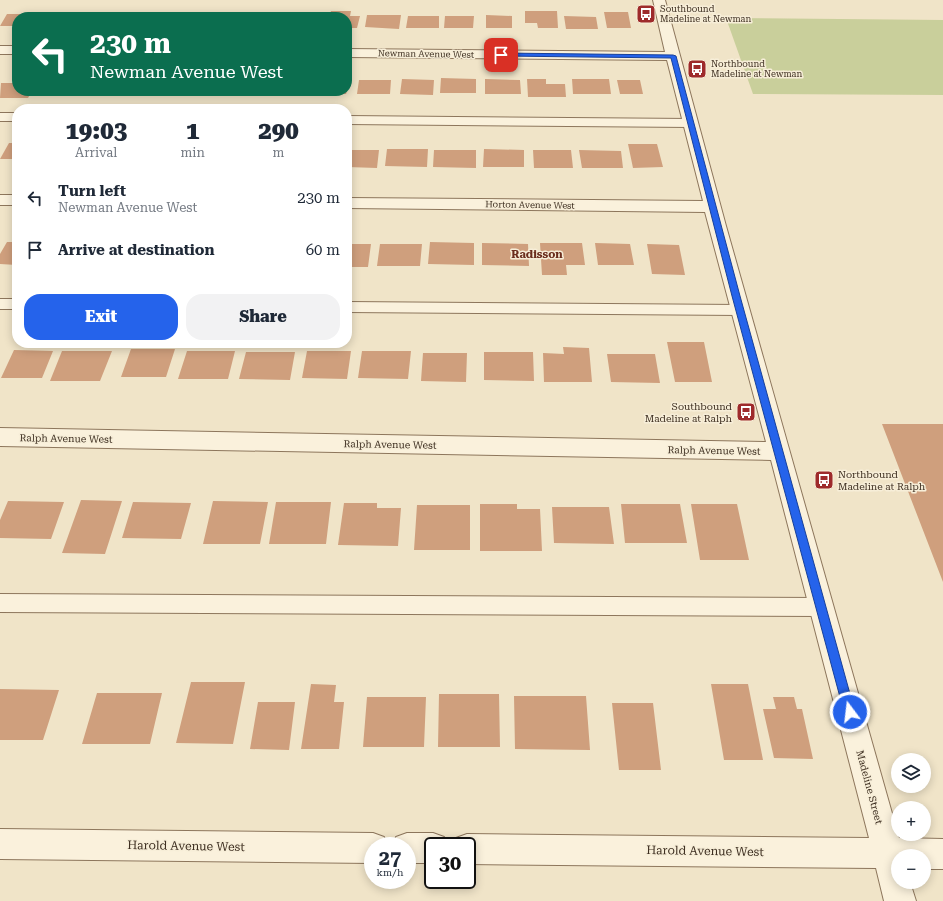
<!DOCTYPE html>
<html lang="en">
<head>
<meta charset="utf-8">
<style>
  :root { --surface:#fff; --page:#f2f2f3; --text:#1f2937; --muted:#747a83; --accent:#2563eb }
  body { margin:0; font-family:"Roboto Serif",serif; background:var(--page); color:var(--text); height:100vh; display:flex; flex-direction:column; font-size:15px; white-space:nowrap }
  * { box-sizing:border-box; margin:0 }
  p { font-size:13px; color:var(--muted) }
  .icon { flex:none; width:22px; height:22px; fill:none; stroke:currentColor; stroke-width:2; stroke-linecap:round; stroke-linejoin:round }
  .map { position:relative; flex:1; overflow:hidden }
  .drawer { position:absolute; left:12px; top:104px; width:340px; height:244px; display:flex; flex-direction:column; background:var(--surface); border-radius:16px; box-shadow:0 2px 10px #0003 }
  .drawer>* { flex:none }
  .banner { position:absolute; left:12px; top:12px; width:340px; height:84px; border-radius:16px; box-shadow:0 2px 10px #0003; background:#0b6e4f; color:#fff; overflow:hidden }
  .fabs { position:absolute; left:891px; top:753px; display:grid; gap:8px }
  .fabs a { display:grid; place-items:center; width:40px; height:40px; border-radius:50%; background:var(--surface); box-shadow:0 2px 10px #0003; font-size:20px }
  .speed { position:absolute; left:364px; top:837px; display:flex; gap:8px; font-size:20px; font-weight:700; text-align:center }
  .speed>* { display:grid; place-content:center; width:52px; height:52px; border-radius:50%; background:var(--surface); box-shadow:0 2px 10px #0003; line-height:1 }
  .speed small { font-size:10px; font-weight:400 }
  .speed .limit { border:2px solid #111; border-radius:6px; background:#fff; color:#111 }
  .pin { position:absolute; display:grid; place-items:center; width:34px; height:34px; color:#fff; margin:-17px; border-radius:8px; box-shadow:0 2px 6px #0006 }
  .me { position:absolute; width:44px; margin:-22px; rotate:345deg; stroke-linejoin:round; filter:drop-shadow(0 0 3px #0008) }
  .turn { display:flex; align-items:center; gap:14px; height:84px; padding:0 12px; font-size:18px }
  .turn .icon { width:52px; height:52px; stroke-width:2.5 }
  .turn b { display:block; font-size:28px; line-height:34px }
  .eta { display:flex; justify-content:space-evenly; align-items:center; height:68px; text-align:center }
  .eta b { font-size:24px; font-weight:800; line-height:28px }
  .button { display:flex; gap:8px; margin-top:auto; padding:8px 12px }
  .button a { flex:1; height:46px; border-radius:16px; background:var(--accent); color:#fff; font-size:16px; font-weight:800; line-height:46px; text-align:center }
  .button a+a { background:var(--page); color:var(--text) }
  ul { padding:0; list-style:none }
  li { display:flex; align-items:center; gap:12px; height:52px; padding:0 12px }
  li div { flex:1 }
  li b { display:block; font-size:15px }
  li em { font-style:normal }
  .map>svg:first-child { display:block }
  .green { fill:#c9cf9b }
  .building { fill:#cf9f7d }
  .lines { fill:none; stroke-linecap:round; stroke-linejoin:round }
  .service-casing { stroke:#8d765c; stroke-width:2 }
  .minor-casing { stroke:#8d765c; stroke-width:2 }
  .service { fill:#faf1dc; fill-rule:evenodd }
  .minor { fill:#faf1dc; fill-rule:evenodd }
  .route { fill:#2563eb; stroke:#184099 }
  .labels { text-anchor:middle; stroke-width:3; stroke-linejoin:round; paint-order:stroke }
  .far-poi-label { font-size:9px; fill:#3d2e20; stroke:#f7eed8; text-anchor:start }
  .far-street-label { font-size:9px; fill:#3d2e20; stroke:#f7eed8 }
  .poi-label { font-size:10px; fill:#3d2e20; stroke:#f7eed8; text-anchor:end }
  .street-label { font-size:10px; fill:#3d2e20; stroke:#f7eed8 }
  .neighbourhood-label { font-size:11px; font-weight:bold; fill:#6b2e1e; stroke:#f7eed8 }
  .near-street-label { font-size:12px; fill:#3d2e20; stroke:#f7eed8 }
</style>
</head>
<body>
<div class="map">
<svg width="943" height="901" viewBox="0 0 943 901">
  <rect width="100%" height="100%" fill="#f0e4c8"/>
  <path class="green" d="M726 18 943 20V95L753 94Z"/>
  <path class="building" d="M331 11H351L350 16H360L357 28H347V17H329Z
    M525 11H557L558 28H538L537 23H525Z
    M604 12H628L631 28H607Z
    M7 14H41L39 17H17V26H0Z
    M90 14H121L119 17H88Z
    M128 14H157L156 17H127Z
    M247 14H280L279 17H246Z
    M46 15H81L79 17H45Z
    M167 15H199V17H166Z
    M286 15H320L319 17H286Z
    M367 15H401L399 29 365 27Z
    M486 15 512 16V28H486Z
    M408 16H439V28H406Z
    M445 16H474L473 28H444Z
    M564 16 596 17 598 29H566Z
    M441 78 476 79V93H440Z
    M17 79V91H32L28 98H0L1 83H14Z
    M402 79 434 80 433 95 400 94Z
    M485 79 520 80 521 94H485Z
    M527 79H546V84H565L566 97H528Z
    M572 79H609L611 94H573Z
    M359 80H391L390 94H357Z
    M617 80H640L643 94H620Z
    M40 91H79L76 95H38Z
    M85 91H123L121 94H84Z
    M131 91H168L167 93H130Z
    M176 91H209L208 93 176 92Z
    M220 91H256L255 94H219Z
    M265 91H300V94H264Z
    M309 91H347L346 94 308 93Z
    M9 143H17V159H0Z
    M628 144H657L663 167 633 168Z
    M387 149H428L427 167 385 166Z
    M484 149 524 150V167H483Z
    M347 150H379L377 168 347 167Z
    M434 150H476V168L433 167Z
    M533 150H571L573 168H534Z
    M579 150 621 151 623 168H582Z
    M7 242H17V265L0 264V254Z
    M430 242 474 243V265L428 264Z
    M482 243 528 244 529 266 482 265Z
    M540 243H582L585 265H566L567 275H542Z
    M595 243 630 244 634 265H598Z
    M347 244H371L368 267H347Z
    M380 244H422L420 266H377Z
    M647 244 679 245 685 275 652 274Z
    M667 342H704L712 382H675Z
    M563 347 589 348 592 382H544L543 353 564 354Z
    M131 349H175L166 377H121Z
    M14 350 53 351 42 378H1Z
    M62 351H112L100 381H50Z
    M187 351H235L228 379H178Z
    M307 351H351L347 379 302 378Z
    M362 351H411L408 379 358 378Z
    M246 352H295L290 380 239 379Z
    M484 352H533L534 381 484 380Z
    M423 353H467L466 382 421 381Z
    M607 354H655L660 383 611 382Z
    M882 424H943V582Z
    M81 500 122 501 105 554 62 553Z
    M8 501 64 502 51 539 0 538V520Z
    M213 501 268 502 260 544H203Z
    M133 502 191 503 181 539 122 538Z
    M276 502H331L326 544H269Z
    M344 503H377V508H401L398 546 338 545Z
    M480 504H517V509H540L542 551H480Z
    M621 504H680L687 543H625Z
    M691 504H737L749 560H700Z
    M417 505H470V550H414Z
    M552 507H609L614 544 554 543Z
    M191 682H245L233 744 176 743Z
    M311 684 336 685 334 702H344L339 749H301Z
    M711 684H748L763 760H724Z
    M0 689 59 690 43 740H0Z
    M97 693H162L150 744H82Z
    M439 694H499L500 747H438Z
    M514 696H586L590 750 515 749Z
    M367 697H426L424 747H363Z
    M773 697H794L797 709H802L813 759 774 758 763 709H776Z
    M258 702H295L289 750 250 749Z
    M612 703H653L661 770H619Z"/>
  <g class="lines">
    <g class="service-casing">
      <path id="service" d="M0 113H17V121H0Z
        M347 116 691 119 695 120 697 123 695 126 691 127 347 124Z
        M0 299H17V309H0Z
        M347 302 740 305 745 306 747 310 745 314 740 315 347 312Z
        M0 594 821 598 828 601 831 607 828 613 821 616 0 612Z"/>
    </g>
    <g class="minor-casing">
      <path id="minor" d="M653 0H665L726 226 899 838 943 839V869H924V856H898V882H910L916 901H884L876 868 467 864V846H453L456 838 467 834 869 838 771 460 0 446V428L766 442 705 212 347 208V198L703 201 667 60 347 57V49L665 52Z
        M0 46H17V54H0Z
        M0 195H17V205H0Z
        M0 829 373 833 384 837 387 846H373V863L0 859Z
        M407 833H433L444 837 447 846H433V863H407V846H393L396 837Z"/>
    </g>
    <use href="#service" class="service"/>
    <use href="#minor" class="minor"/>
  </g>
  <path class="route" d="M499 53 673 55 676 56 740 296 855 712 854 716 850 717 846 716 844 712 732 296 671 58 501 56H499Z"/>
  <defs>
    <g id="bus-square" transform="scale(1)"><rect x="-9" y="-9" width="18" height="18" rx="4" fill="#9e2a2b" stroke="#f7eed8"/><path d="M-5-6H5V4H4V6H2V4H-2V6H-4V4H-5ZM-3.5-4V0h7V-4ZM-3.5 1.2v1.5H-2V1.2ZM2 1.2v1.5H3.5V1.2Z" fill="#fff"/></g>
  </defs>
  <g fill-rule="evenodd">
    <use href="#bus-square" x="646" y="14"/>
    <use href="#bus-square" x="697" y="69"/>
    <use href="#bus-square" x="746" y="412"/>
    <use href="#bus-square" x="824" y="480"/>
  </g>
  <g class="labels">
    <g class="far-poi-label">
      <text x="660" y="12">Southbound<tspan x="660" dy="10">Madeline at Newman</tspan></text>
      <text x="711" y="67">Northbound<tspan x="711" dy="10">Madeline at Newman</tspan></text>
    </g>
    <g class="far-street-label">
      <text transform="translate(426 54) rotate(1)" y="3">Newman Avenue West</text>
      <text transform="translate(530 205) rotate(1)" y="3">Horton Avenue West</text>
    </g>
    <g class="poi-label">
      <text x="732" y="410">Southbound<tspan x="732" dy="12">Madeline at Ralph</tspan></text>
      <text x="838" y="478" text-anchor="start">Northbound<tspan x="838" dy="12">Madeline at Ralph</tspan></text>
    </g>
    <g class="street-label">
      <text transform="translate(66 438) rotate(1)" y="4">Ralph Avenue West</text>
      <text transform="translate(390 444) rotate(1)" y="4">Ralph Avenue West</text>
      <text transform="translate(714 450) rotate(1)" y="4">Ralph Avenue West</text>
      <text transform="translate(870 787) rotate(75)" y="4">Madeline Street</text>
    </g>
    <g class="neighbourhood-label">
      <text x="537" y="258">Radisson</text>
    </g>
    <g class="near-street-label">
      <text transform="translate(186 846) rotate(1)" y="4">Harold Avenue West</text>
      <text transform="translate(705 851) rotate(1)" y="4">Harold Avenue West</text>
    </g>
  </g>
</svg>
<div class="fabs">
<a><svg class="icon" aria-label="layers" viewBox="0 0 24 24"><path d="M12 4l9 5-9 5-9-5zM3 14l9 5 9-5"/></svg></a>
<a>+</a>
<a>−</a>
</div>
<div class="speed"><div>27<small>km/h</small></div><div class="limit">30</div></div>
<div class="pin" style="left:501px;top:55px;background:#d93025"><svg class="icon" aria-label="arrive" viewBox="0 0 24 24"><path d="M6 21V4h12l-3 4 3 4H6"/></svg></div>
<svg class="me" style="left:850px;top:712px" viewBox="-20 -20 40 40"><circle r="17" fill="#2563eb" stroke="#fff" stroke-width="3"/><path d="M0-11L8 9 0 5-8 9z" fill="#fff"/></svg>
<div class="banner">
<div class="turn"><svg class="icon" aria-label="left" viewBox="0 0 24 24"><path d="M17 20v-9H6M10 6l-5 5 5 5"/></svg><div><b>230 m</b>Newman Avenue West</div></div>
</div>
<section class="drawer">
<div class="eta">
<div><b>19:03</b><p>Arrival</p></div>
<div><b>1</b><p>min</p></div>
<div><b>290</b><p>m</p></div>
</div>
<ul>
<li><svg class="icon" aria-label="left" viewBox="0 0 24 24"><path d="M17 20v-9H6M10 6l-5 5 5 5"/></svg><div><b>Turn left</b><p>Newman Avenue West</p></div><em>230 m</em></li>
<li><svg class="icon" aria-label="arrive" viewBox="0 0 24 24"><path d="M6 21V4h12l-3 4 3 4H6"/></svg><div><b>Arrive at destination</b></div><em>60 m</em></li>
</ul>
<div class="button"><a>Exit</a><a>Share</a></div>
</section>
</div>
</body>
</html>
